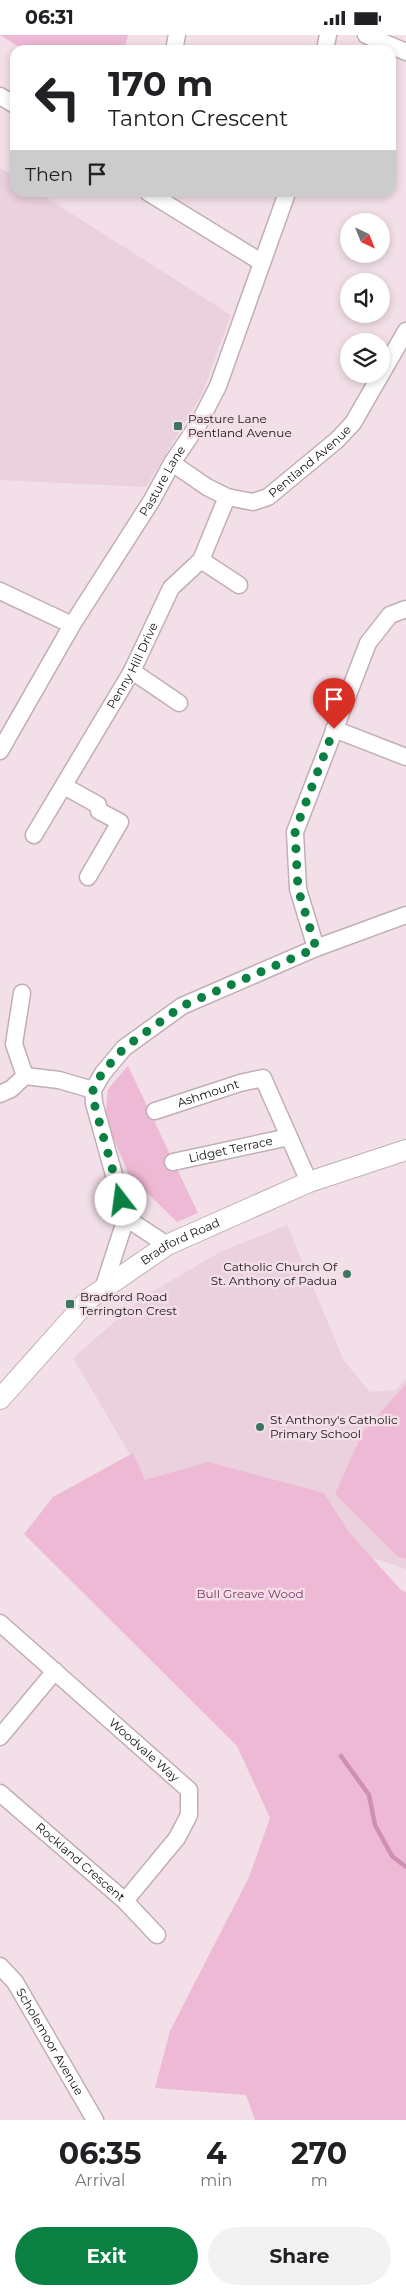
<!DOCTYPE html>
<html lang="en">
<head>
<meta charset="utf-8">
<style>
  :root { --surface:#fff; --page:#f2f2f2; --text:#202124; --muted:#757577; --accent:#0b8043 }
  body { margin:0; font-family:Montserrat,sans-serif; background:var(--page); color:var(--text); height:100vh; display:flex; flex-direction:column; font-size:19px; white-space:nowrap }
  * { box-sizing:border-box; margin:0 }
  p { font-size:16px; color:var(--muted) }
  .icon { flex:none; width:28px; height:28px; fill:none; stroke:currentColor; stroke-width:2; stroke-linecap:round; stroke-linejoin:round }
  .map { position:relative; height:2085px; overflow:hidden }
  .panel { display:flex; flex-direction:column; background:var(--surface); flex:1 }
  .panel>* { flex:none }
  .top-card { position:absolute; left:10px; top:10px; width:386px; height:152px; border-radius:15px; box-shadow:0 2px 8px #0003; background:#fff; color:var(--text); overflow:hidden }
  .needle { width:32px; rotate:137deg }
  .tools { position:absolute; left:340px; top:178px; display:grid; gap:10px }
  .tools a { display:grid; place-items:center; width:50px; height:50px; border-radius:50%; background:var(--surface); box-shadow:0 2px 8px #0003; font-size:25px }
  .pin { position:absolute; display:grid; place-items:center; width:42px; height:42px; color:#fff; margin:-51px -21px; border-radius:50% 50% 50% 0; rotate:-45deg; box-shadow:0 0 5px #0007 }
  .pin .icon { rotate:45deg }
  .me { position:absolute; width:55px; margin:-28px; rotate:345deg; stroke-linejoin:round; filter:drop-shadow(0 0 4px #0008) }
  .turn { display:flex; align-items:center; gap:18px; height:105px; padding:0 15px; font-size:22px }
  .turn .icon { width:65px; height:65px; stroke-width:2.5 }
  .turn b { display:block; font-size:35px; line-height:42px }
  .then { display:flex; align-items:center; height:48px; padding:0 15px; background:#0003; gap:10px; font-size:19px }
  .eta { display:flex; justify-content:space-evenly; align-items:center; height:85px; text-align:center }
  .eta b { font-size:30px; font-weight:700; line-height:35px }
  .primary-button { display:flex; gap:10px; margin-top:auto; padding:10px 15px }
  .primary-button a { flex:1; height:58px; border-radius:30px; background:var(--accent); color:#fff; font-size:20px; font-weight:700; line-height:58px; text-align:center }
  .primary-button a+a { background:var(--page); color:var(--text) }
  .status { display:flex; justify-content:space-between; align-items:center; height:35px; padding:0 25px; background:var(--surface); direction:ltr }
  .status svg { height:14px; fill:currentColor }
  .map>svg:first-child { display:block }
  .built { fill:#ebd0dd }
  .green { fill:#eeb9d4 }
  .lines { fill:none; stroke-linecap:round; stroke-linejoin:round }
  .stream { stroke:#cd90b0; stroke-width:4.5 }
  .minor-casing { stroke:#c1aeb7; stroke-width:19 }
  .tertiary-casing { stroke:#c1aeb7; stroke-width:22 }
  .minor { stroke:#fff; stroke-width:16 }
  .tertiary { stroke:#fff; stroke-width:20 }
  .route { stroke:#0b8043; stroke-width:9; stroke-dasharray:0 16.2 }
  .poi-dot { fill:#3b7660; stroke:#f3dfe8; stroke-width:2 }
  .labels { text-anchor:middle; stroke-width:5; stroke-linejoin:round; paint-order:stroke }
  .poi-label { font-size:12px; fill:#191316; stroke:#f3dfe8; text-anchor:start }
  .street-label { font-size:12px; fill:#191316; stroke:#f3dfe8 }
  .park-label { font-size:12px; fill:#7f3560; stroke:#f3dfe8 }
</style>
</head>
<body>
<div class="status"><b>06:31</b><svg viewBox="0 0 49 12"><path d="M0 12V9h3v3zM5 12V6h3v6zM10 12V3h3v9zM15 12V0h3v12zM26 1h20v11H26zM47 4h2v5h-2z"/></svg></div>
<div class="map">
<svg width="406" height="2085" viewBox="0 0 406 2085">
  <rect width="100%" height="100%" fill="#f3dfe8"/>
  <path class="built" d="M0 133 15 142V158H39L231 280 202 359 146 452 0 445Z
    M287 1190 344 1326 370 1357 396 1355 406 1344V1534L148 1450 73 1323 143 1262 222 1216Z"/>
  <path class="green" d="M0 0H128L124 15H24Z
    M128 1031 198 1178 177 1187 129 1140 105 1083 108 1054Z
    M406 1349V1524L397 1521 335 1459 363 1397Z
    M133 1418 145 1445 208 1427 324 1458 348 1496 401 1555 406 1557V2085H255L246 2060 155 2053 170 1996 249 1842 270 1783 237 1711 24 1499 53 1462Z"/>
  <g class="lines">
    <path class="stream" d="M341 1721 369 1760 375 1790 392 1821 406 1832"/>
    <g class="minor-casing">
      <g id="minor">
        <path d="M366 0 406 17"/>
        <path d="M174 15 177 0"/>
        <path d="M325 15 328 0"/>
        <path d="M0 61 15 70"/>
        <path d="M149 158 261 227"/>
        <path id="s1" d="M172 428 207 452 227 462 253 467 268 462 337 405 353 388 406 296"/>
        <path d="M201 525 239 550"/>
        <path d="M0 556 72 590"/>
        <path d="M132 636 179 668"/>
        <path d="M334 694 406 722"/>
        <path id="s2" d="M0 716 72 590 152 465 172 428 199 388 218 351 287 158"/>
        <path d="M64 751 98 770 99 776 120 787 88 842"/>
        <path id="s3" d="M34 800 132 636 171 553 201 525 227 462"/>
        <path d="M316 913 298 854 295 797 368 608 390 580 406 574"/>
        <path d="M22 958 14 1009 25 1041 59 1045 93 1055"/>
        <path d="M0 1059 11 1054 25 1041"/>
        <path id="s4" d="M155 1076 240 1048 263 1043 309 1147"/>
        <path id="s5" d="M173 1127 289 1102"/>
        <path d="M126 1183 94 1068 93 1055 103 1038 124 1013 182 971 316 913 406 880"/>
        <path d="M103 1254 126 1183 167 1210"/>
        <path id="s6" d="M0 1588 189 1755V1780L177 1803 125 1866"/>
        <path d="M0 1702 55 1636"/>
        <path id="s7" d="M0 1758 125 1866 157 1900"/>
        <path id="s8" d="M0 1931 15 1947 95 2085"/>
      </g>
    </g>
    <g class="tertiary-casing">
      <g id="tertiary">
        <path id="s9" d="M0 1364 90 1263 167 1210 309 1147 406 1115"/>
      </g>
    </g>
    <use href="#minor" class="minor"/>
    <use href="#tertiary" class="tertiary"/>
  </g>
  <g class="lines">
    <path class="route" d="M121 1165 94 1068 93 1055 102 1038 124 1013 182 971 316 913 298 854 295 796 334 694"/>
  </g>
  <g class="poi-dot">
    <rect x="173" y="386" width="10" height="10" rx="2.5"/>
    <circle cx="347" cy="1239" r="5"/>
    <rect x="65" y="1264" width="10" height="10" rx="2.5"/>
    <circle cx="260" cy="1392" r="5"/>
  </g>
  <g class="labels">
    <g class="poi-label">
      <text x="188" y="388">Pasture Lane<tspan x="188" dy="14">Pentland Avenue</tspan></text>
      <text x="337" y="1236" text-anchor="end">Catholic Church Of<tspan x="337" dy="14">St. Anthony of Padua</tspan></text>
      <text x="80" y="1266">Bradford Road<tspan x="80" dy="14">Terrington Crest</tspan></text>
      <text x="270" y="1389">St Anthony's Catholic<tspan x="270" dy="14">Primary School</tspan></text>
    </g>
    <g class="street-label">
      <text dy="4" stroke="none"><textPath href="#s1" startOffset="162">Pentland Avenue</textPath></text>
      <text dy="4" stroke="none"><textPath href="#s2" startOffset="315">Pasture Lane</textPath></text>
      <text dy="4" stroke="none"><textPath href="#s3" startOffset="196">Penny Hill Drive</textPath></text>
      <text dy="4" stroke="none"><textPath href="#s4" startOffset="56">Ashmount</textPath></text>
      <text dy="4" stroke="none"><textPath href="#s5" startOffset="59">Lidget Terrace</textPath></text>
      <text dy="4" stroke="none"><textPath href="#s9" startOffset="242">Bradford Road</textPath></text>
      <text dy="4" stroke="none"><textPath href="#s6" startOffset="192">Woodvale Way</textPath></text>
      <text dy="4" stroke="none"><textPath href="#s7" startOffset="106">Rockland Crescent</textPath></text>
      <text dy="4" stroke="none"><textPath href="#s8" startOffset="91">Scholemoor Avenue</textPath></text>
    </g>
    <g class="park-label">
      <text x="250" y="1563">Bull Greave Wood</text>
    </g>
  </g>
</svg>
<div class="tools">
<a><svg class="needle" viewBox="-14 -14 28 28"><path d="M0-13l5 13h-10z" fill="#e53935"/><path d="M0 13l5-13h-10z" fill="#757577"/></svg></a>
<a><svg class="icon" aria-label="sound" viewBox="0 0 24 24"><path d="M4 9h4l5-4v14l-5-4H4zM17 9q2 3 0 6"/></svg></a>
<a><svg class="icon" aria-label="layers" viewBox="0 0 24 24"><path d="M12 4l9 5-9 5-9-5zM3 14l9 5 9-5"/></svg></a>
</div>
<div class="pin" style="left:334px;top:694px;background:#d93025"><svg class="icon" aria-label="arrive" viewBox="0 0 24 24"><path d="M6 21V4h12l-3 4 3 4H6"/></svg></div>
<svg class="me" style="left:121px;top:1165px" viewBox="-20 -20 40 40"><circle r="19" fill="#fff"/><path d="M0-13L10 11 0 6-10 11z" fill="#0b8043"/></svg>
<div class="top-card">
<div class="turn"><svg class="icon" aria-label="left" viewBox="0 0 24 24"><path d="M17 20v-9H6M10 6l-5 5 5 5"/></svg><div><b>170 m</b>Tanton Crescent</div></div>
<div class="then">Then<svg class="icon" aria-label="arrive" viewBox="0 0 24 24"><path d="M6 21V4h12l-3 4 3 4H6"/></svg></div>
</div>
</div>
<section class="panel">
<div class="eta">
<div><b>06:35</b><p>Arrival</p></div>
<div><b>4</b><p>min</p></div>
<div><b>270</b><p>m</p></div>
</div>
<div class="primary-button"><a>Exit</a><a>Share</a></div>
</section>
</body>
</html>
